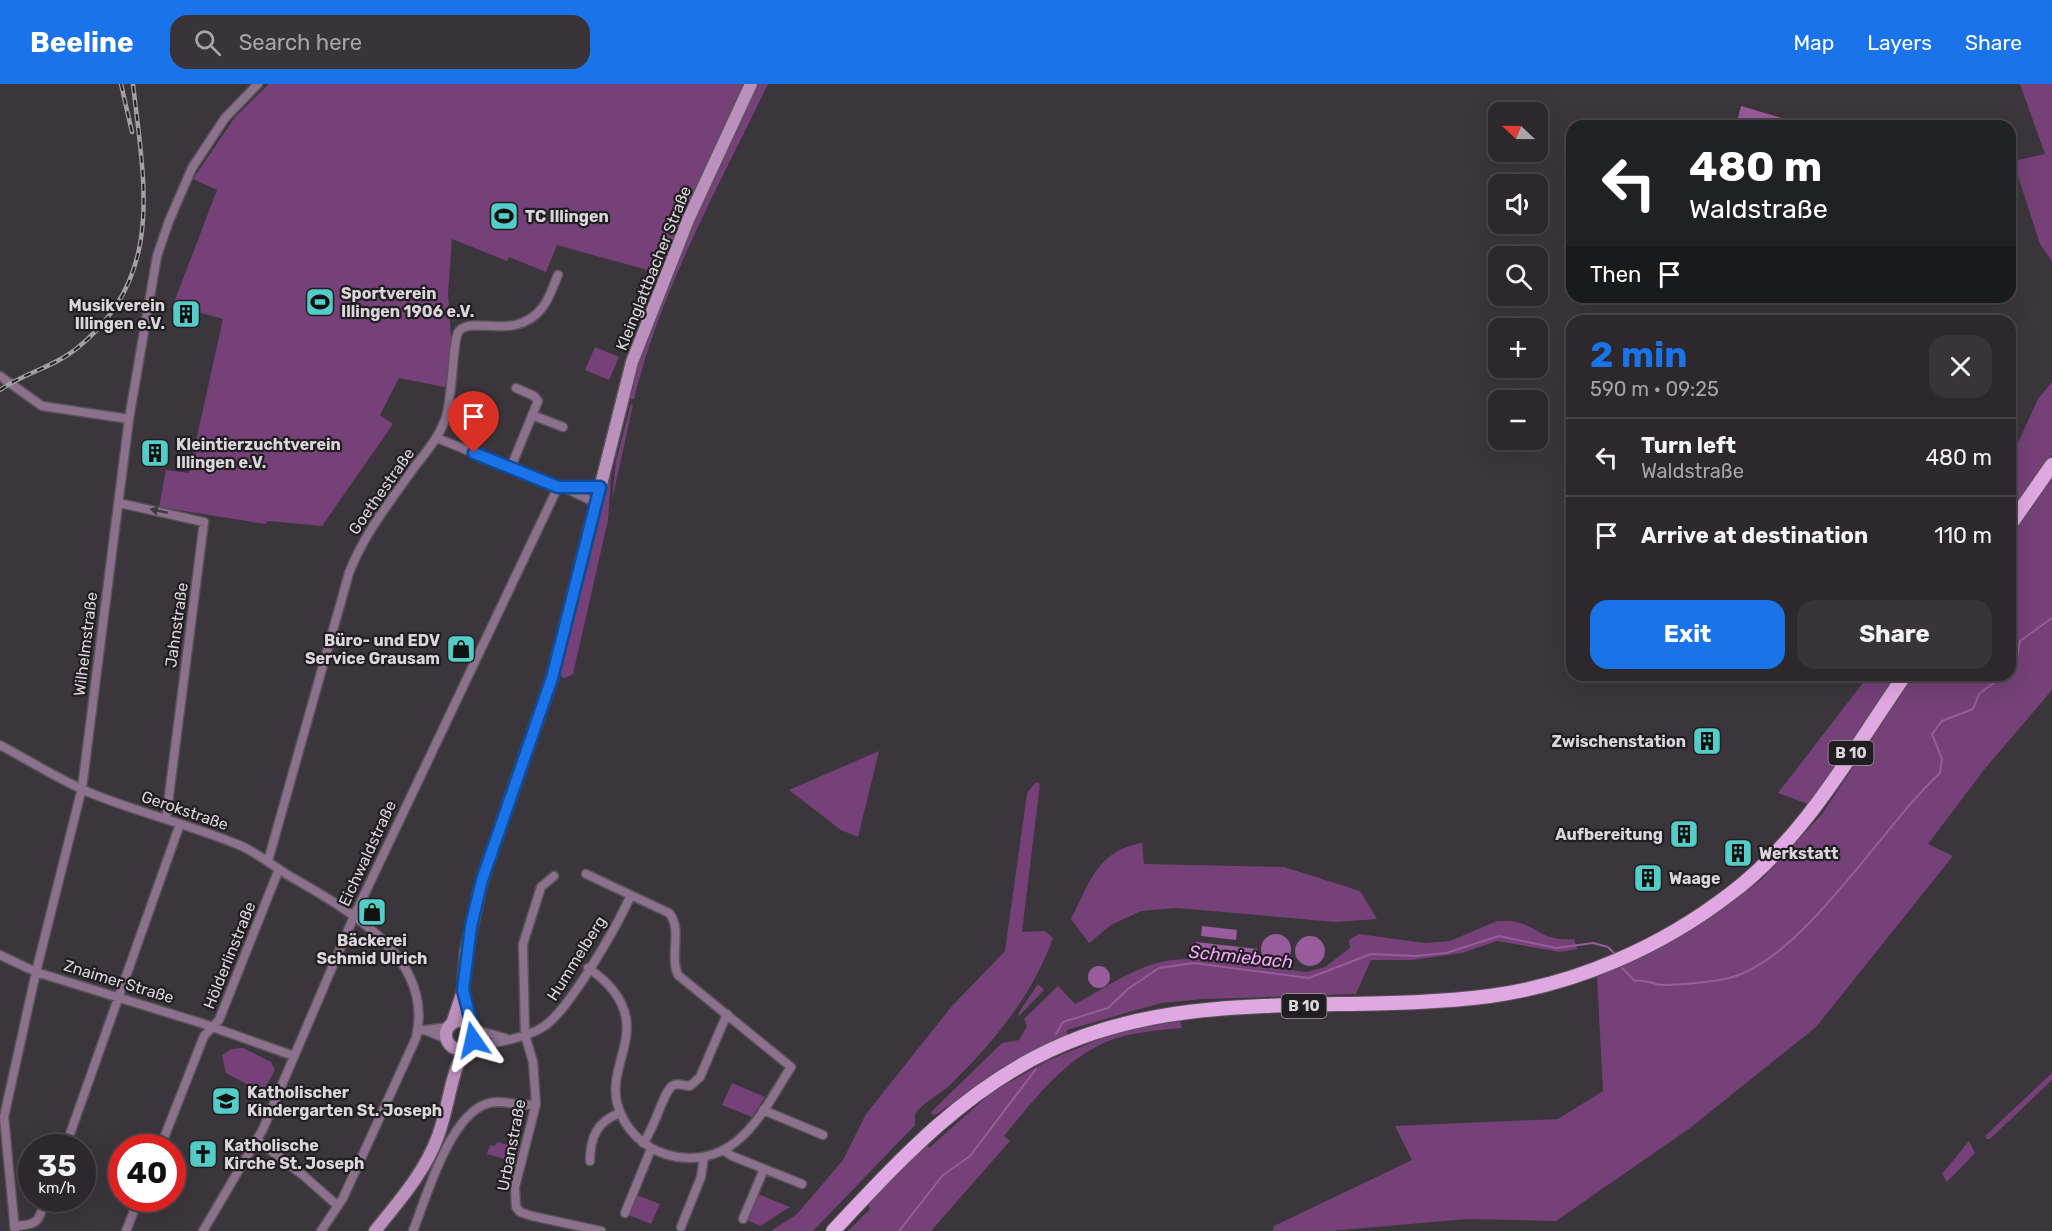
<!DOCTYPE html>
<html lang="en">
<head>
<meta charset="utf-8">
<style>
  :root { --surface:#2c282c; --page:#383438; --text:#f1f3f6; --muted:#a6a6a9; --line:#484448; --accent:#1a73e8 }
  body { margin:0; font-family:Rubik,sans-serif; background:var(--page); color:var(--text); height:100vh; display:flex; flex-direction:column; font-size:22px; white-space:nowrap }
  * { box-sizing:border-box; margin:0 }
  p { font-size:20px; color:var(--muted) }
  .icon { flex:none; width:33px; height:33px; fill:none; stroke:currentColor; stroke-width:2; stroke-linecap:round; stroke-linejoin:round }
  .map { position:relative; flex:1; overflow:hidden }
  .details { position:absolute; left:1566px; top:231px; width:450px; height:366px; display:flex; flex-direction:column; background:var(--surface); border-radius:18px; box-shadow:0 6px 24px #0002,0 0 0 2px var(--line) }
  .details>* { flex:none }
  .guide { position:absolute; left:1566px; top:36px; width:450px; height:183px; border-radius:18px; box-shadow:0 6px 24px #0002,0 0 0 2px var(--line); background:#202124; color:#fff; overflow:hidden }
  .needle { width:39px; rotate:292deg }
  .tools { position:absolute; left:1488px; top:18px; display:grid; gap:12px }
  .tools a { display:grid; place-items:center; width:60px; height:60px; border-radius:12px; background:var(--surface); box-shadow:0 6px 24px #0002,0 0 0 2px var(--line); font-size:30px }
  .speed { position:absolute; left:18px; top:1050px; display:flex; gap:12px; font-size:30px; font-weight:700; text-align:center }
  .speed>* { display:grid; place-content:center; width:78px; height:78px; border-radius:50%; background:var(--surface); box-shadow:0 6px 24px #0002,0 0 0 2px var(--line); line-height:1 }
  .speed small { font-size:15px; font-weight:400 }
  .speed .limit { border:9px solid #d22; background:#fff; color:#111 }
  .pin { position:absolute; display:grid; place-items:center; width:51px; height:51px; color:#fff; margin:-62px -26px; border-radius:50% 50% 50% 0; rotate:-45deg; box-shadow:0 0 6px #0007 }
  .pin .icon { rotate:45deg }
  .me { position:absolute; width:66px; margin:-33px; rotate:349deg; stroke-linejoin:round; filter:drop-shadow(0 0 4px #0008) }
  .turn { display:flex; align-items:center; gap:21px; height:126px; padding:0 24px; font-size:27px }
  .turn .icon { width:78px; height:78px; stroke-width:2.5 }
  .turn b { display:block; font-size:42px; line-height:51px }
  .then { display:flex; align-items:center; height:57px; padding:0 24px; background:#0003; gap:12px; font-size:22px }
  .round { display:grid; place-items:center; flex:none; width:63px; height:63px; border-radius:18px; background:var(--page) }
  .headline { display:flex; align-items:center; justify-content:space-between; height:102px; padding:0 24px }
  h1 { font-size:36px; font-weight:700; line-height:45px; color:var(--accent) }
  .primary-button { display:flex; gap:12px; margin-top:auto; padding:12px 24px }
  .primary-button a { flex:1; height:69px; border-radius:18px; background:var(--accent); color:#fff; font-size:24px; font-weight:700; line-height:69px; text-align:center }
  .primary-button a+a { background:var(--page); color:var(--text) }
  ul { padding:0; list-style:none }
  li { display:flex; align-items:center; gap:18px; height:78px; padding:0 24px; border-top:2px solid var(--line) }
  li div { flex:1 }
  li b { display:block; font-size:22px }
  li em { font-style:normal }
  header { display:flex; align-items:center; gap:36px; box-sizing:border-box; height:84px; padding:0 30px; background:var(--accent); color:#fff }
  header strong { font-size:28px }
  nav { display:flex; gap:33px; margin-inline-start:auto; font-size:21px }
  .search { width:420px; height:54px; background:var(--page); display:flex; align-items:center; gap:15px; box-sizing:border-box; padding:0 21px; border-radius:18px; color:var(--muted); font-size:22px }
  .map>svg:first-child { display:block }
  .green { fill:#754178 }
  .water { fill:#985b9b }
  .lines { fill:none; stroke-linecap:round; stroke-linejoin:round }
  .stream { stroke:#985b9b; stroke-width:2 }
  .street-casing { stroke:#585358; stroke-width:11 }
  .secondary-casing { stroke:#585358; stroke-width:15 }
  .primary-casing { stroke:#585358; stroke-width:16 }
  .street { stroke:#8c718d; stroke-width:8 }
  .secondary { stroke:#bc90bd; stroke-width:12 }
  .primary { stroke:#e0a8e2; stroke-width:14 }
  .rail-casing { stroke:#a39fa3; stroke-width:4.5 }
  .rail { stroke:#211e21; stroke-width:2; stroke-dasharray:7; stroke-linecap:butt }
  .oneway { fill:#413741 }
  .route-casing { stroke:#114b97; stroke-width:15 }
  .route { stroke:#1a73e8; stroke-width:10 }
  .labels { text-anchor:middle; stroke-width:4.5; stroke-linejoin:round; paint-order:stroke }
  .shield { fill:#211e21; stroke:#a29fa2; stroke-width:1.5 }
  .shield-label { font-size:15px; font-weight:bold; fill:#dad6da }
  .poi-label { font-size:16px; font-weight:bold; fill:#dad6da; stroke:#211e21; text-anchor:start }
  .street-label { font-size:16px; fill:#dad6da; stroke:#211e21 }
  .water-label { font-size:18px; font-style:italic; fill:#f9a5fd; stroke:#211e21 }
</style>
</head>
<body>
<header>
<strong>Beeline</strong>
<div class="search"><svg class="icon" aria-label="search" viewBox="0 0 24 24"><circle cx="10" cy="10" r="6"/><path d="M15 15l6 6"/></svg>Search here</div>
<nav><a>Map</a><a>Layers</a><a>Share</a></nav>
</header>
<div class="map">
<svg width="2052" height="1147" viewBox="0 0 2052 1147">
  <rect width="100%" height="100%" fill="#3b363b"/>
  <path class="green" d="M269 0H746L662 190 557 161 546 188 509 173 507 177 452 155 448 210 451 255 449 304 399 294 380 331 393 340 322 442 268 437 265 440 159 423 166 386 189 389 223 235 173 221 217 106 193 95 235 33Z
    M758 0H768C719 102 661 204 634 315H630L623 337 630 301 674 179Z
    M2020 0H2052V177L2040 160 2013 77 2045 70Z
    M595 263 619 273 609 296 585 286Z
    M2052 298V371L2010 429V376L2038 315Z
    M631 320 633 321 612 416 616 377Z
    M612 380 608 436 573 590 565 594 562 593 559 584 590 474Z
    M2052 395V606L1983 687 1928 760 1953 772 1816 943 1690 1044 1556 1137 1468 1135 1330 1147H1273L1274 1142 1412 1076 1395 1042 1558 1035 1603 1007 1597 893 1720 827 1762 795 1822 730 1914 591H2010V454Z
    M1869 591H1899L1823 703 1808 720 1778 709Z
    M879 667 858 753 841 746 789 706Z
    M1036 698 1040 700 1022 848 1045 847 1053 854C1032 912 994 958 950 1001 939 1011 923 1018 915 1030V1041L813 1147H771L797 1130 843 1076 866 1030 952 922 1005 867 1027 709Z
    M1142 759 1144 780 1284 783 1360 807 1377 835 1336 838 1177 824 1141 827 1111 841 1089 859 1071 835C1090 798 1097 767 1142 759Z
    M1497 837C1503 837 1511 836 1516 838 1541 844 1541 857 1574 855L1577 865 1560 868 1497 857 1462 869 1412 876H1371L1356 910 1203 915 1161 919 1067 946V952L999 985 937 1030 933 1031 931 1028 1002 959 1019 956 1027 942 1024 935 1058 902 1075 920C1102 906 1131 885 1161 878 1204 868 1263 883 1307 888L1325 883 1350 864 1349 856 1359 850 1425 859 1450 857Z
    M1038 900 1044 906 1018 933 1019 928Z
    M1180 937 1182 944C1159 946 1136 948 1114 955 1067 971 1034 1016 1004 1052L1010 1057 931 1147H848L870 1125 868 1120 926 1060 929 1064 992 1008 1049 976 1117 948Z
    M243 964 271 978 275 986 265 1004H254L226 989 222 971 232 965Z
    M2052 989V996L1990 1055H1987L1985 1052Z
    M732 999 765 1013 752 1033 722 1021Z
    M1969 1057 1975 1069 1947 1098 1942 1090Z
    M497 1058 520 1064 516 1078 487 1070 490 1061 495 1062Z
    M755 1109 790 1123 760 1142 745 1135Z
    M634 1110 660 1120 651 1140 626 1130Z"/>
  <path class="water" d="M1741 22 1795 38 1796 42H1736Z
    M1202 842 1237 846 1236 856 1201 852Z
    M1261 865a15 15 0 1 1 30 0a15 15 0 1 1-30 0Z
    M1295 867a15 15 0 1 1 30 0a15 15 0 1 1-30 0Z
    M1196 858 1258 865 1256 878 1195 870Z
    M1088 893a11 11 0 1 1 22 0a11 11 0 1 1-22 0Z"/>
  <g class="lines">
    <path class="stream" d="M2010 583 2017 575 2020 557 2052 534
      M1622 884 1635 897C1645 895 1652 900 1661 901 1679 901 1712 898 1729 894 1804 875 1882 742 1940 689L1942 675 1932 650 1942 637 1973 625 1979 610 2004 591
      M1056 950 1063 938 1108 924 1128 905 1159 884 1194 879 1309 894 1371 870 1415 872 1446 869 1499 852 1556 864 1593 859 1608 863 1615 870
      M899 1147 943 1091 970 1072 1036 985"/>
    <g class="street-casing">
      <path id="street" d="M0 292 42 322 129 335
        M532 331 563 343
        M437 354 558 403H600
        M511 383 538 317 534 312 516 304
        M565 404 596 419
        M119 419 204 438 166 735
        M0 661C30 677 61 697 93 710 140 729 191 741 239 761 258 769 274 783 293 794 350 827 435 874 416 954L343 1114 321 1147
        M268 777 349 489C364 450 389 419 413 385 425 369 438 355 445 336 453 317 452 255 459 247 473 231 515 258 542 224 550 214 553 202 558 191
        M586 790 669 829C683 845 669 872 678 891L791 983C775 1008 760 1038 737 1057 696 1091 631 1072 617 1019 610 989 631 963 626 934 622 912 606 896 588 884
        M554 792 541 803 523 860 525 951 533 978 536 1020 515 1103 516 1123 520 1128 532 1132 601 1147
        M0 871 36 888 201 939 294 972
        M473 945 505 954
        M417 947 449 943
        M427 947 447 955
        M471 960C489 962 528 953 543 943 568 928 617 842 630 813
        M763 1026 823 1051
        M257 1056 304 1092 338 1122
        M643 1059C654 1046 663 1009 672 1002 677 998 684 1002 690 1002L700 993 727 930
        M65 1064 180 740
        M160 1064 204 952 219 936 279 785
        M723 1066 732 1072 802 1100
        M590 1077C590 1054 597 1037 620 1029
        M625 1129 651 1065
        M743 1135 764 1085
        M14 1142C40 1141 38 1137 46 1114
        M681 1143 701 1093 704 1073
        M15 1147 4 1033 36 888 82 704 129 335 157 172 169 137 192 84 225 34 258 0
        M126 1147 139 1114
        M203 1147 263 1045 355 830 558 403
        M413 1147C426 1114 449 1033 486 1020 502 1014 519 1024 536 1020"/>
    </g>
    <g class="secondary-casing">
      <path id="secondary" d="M446 951a14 14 0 1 1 28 0a14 14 0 1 1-28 0Z
        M452 940 463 907 466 868 482 796 552 594 632 278 688 136 751 0
        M375 1147C399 1117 425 1088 438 1052 449 1022 450 992 465 964"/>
    </g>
    <g class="primary-casing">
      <path id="primary" d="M2010 441 2052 381
        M833 1147C899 1077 959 1010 1048 967 1186 901 1343 931 1490 912 1577 900 1661 863 1730 810 1805 754 1852 667 1905 591"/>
    </g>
    <use href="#street" class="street"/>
    <use href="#secondary" class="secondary"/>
    <use href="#primary" class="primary"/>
    <g class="rail-casing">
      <path id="rail" d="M121 0 132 48
        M0 306C24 289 54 283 76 265 166 194 144 99 133 0"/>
    </g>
    <use href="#rail" class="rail"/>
  </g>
  <defs><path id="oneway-solid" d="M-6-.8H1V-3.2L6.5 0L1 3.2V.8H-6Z" transform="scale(1.5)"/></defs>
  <use class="oneway" href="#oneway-solid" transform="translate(159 427) rotate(-168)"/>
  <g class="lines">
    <g class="route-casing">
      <path id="route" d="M473 956 474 949 463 906 471 842 482 796 552 594 600 403H558L474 369"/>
    </g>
    <use href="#route" class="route"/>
  </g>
  <defs>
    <g id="stadium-square" transform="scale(1.5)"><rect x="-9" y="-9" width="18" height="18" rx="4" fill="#54cdc8" stroke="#211e21"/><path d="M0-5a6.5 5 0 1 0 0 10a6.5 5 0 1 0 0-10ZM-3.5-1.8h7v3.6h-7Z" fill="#111"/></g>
    <g id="building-square" transform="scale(1.5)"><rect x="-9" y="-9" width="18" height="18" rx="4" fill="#54cdc8" stroke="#211e21"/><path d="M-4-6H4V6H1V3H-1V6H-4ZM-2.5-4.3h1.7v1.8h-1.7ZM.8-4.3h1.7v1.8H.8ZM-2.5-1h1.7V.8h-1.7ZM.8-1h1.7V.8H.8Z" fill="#111"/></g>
    <g id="shop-square" transform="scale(1.5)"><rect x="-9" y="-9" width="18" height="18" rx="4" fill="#54cdc8" stroke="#211e21"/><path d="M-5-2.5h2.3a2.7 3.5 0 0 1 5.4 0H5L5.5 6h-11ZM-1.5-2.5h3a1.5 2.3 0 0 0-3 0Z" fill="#111"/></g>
    <g id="school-square" transform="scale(1.5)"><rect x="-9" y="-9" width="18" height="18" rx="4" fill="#54cdc8" stroke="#211e21"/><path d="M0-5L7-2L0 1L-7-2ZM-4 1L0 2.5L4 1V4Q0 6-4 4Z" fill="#111"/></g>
    <g id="church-square" transform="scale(1.5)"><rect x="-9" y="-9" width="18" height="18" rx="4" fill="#54cdc8" stroke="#211e21"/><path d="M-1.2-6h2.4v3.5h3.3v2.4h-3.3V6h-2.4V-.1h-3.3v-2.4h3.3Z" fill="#111"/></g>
  </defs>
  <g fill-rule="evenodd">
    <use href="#stadium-square" x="504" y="132"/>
    <use href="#stadium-square" x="320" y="218"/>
    <use href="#building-square" x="186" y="230"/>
    <use href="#building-square" x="155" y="369"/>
    <use href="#shop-square" x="461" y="565"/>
    <use href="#building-square" x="1707" y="657"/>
    <use href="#building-square" x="1684" y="750"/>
    <use href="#building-square" x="1738" y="769"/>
    <use href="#building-square" x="1648" y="794"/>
    <use href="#shop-square" x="372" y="828"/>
    <use href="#school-square" x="226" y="1017"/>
    <use href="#church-square" x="203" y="1070"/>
  </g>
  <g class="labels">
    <g class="shield">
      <rect x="1828.5" y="657" width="45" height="24" rx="4.5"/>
      <rect x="1281.5" y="910" width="45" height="24" rx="4.5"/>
    </g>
    <g class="shield-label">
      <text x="1851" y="674">B 10</text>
      <text x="1304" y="927">B 10</text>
    </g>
    <g class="poi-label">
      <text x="525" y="138">TC Illingen</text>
      <text x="341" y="215">Sportverein<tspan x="341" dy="18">Illingen 1906 e.V.</tspan></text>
      <text x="165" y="227" text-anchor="end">Musikverein<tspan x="165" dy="18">Illingen e.V.</tspan></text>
      <text x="176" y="366">Kleintierzuchtverein<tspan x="176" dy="18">Illingen e.V.</tspan></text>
      <text x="440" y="562" text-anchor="end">Büro- und EDV<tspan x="440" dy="18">Service Grausam</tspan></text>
      <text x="1686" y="663" text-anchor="end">Zwischenstation</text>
      <text x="1663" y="756" text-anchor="end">Aufbereitung</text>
      <text x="1759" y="775">Werkstatt</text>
      <text x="1669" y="800">Waage</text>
      <text x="372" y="862" text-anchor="middle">Bäckerei<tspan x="372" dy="18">Schmid Ulrich</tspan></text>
      <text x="247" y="1014">Katholischer<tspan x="247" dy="18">Kindergarten St. Joseph</tspan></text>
      <text x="224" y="1067">Katholische<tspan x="224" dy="18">Kirche St. Joseph</tspan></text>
    </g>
    <g class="street-label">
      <text transform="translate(653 184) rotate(-68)" y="6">Kleinglattbacher Straße</text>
      <text transform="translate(381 407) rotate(-55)" y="6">Goethestraße</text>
      <text transform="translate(176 541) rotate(-82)" y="6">Jahnstraße</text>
      <text transform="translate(85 560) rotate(-83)" y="6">Wilhelmstraße</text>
      <text transform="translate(185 726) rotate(19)" y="6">Gerokstraße</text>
      <text transform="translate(367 769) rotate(-65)" y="6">Eichwaldstraße</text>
      <text transform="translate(229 871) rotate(-68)" y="6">Hölderlinstraße</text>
      <text transform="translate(576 874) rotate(-58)" y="6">Hummelberg</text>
      <text transform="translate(119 897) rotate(17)" y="6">Znaimer Straße</text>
      <text transform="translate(511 1061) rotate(-79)" y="6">Urbanstraße</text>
    </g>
    <g class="water-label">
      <text transform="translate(1241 873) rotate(6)" y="6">Schmiebach</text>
    </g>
  </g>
</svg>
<div class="tools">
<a><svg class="needle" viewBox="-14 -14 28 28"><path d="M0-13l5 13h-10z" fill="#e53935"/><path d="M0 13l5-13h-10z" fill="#a6a6a9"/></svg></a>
<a><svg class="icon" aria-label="sound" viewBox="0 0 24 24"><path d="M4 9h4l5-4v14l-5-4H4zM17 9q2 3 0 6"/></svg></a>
<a><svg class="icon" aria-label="search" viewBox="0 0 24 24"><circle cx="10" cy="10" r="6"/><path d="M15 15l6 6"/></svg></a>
<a>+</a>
<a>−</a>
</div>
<div class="speed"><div>35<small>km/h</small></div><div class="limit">40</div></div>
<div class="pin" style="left:474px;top:369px;background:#d93025"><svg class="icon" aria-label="arrive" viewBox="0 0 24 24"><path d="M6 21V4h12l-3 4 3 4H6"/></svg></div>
<svg class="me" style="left:473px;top:956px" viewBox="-20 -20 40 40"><path d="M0-17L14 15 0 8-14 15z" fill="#1a73e8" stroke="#fff" stroke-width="4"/></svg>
<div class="guide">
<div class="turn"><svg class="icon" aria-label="left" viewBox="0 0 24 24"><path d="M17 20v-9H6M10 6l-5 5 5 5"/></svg><div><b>480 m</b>Waldstraße</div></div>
<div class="then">Then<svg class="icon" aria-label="arrive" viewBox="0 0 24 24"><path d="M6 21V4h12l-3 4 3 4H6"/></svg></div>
</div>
<section class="details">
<div class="headline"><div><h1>2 min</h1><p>590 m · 09:25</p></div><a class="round"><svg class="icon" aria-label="close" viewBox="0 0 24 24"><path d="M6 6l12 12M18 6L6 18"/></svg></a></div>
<ul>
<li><svg class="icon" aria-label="left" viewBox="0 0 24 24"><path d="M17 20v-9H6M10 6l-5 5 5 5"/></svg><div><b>Turn left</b><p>Waldstraße</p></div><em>480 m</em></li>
<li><svg class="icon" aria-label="arrive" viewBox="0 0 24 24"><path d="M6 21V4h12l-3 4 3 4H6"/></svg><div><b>Arrive at destination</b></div><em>110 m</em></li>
</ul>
<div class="primary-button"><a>Exit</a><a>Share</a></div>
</section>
</div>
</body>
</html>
